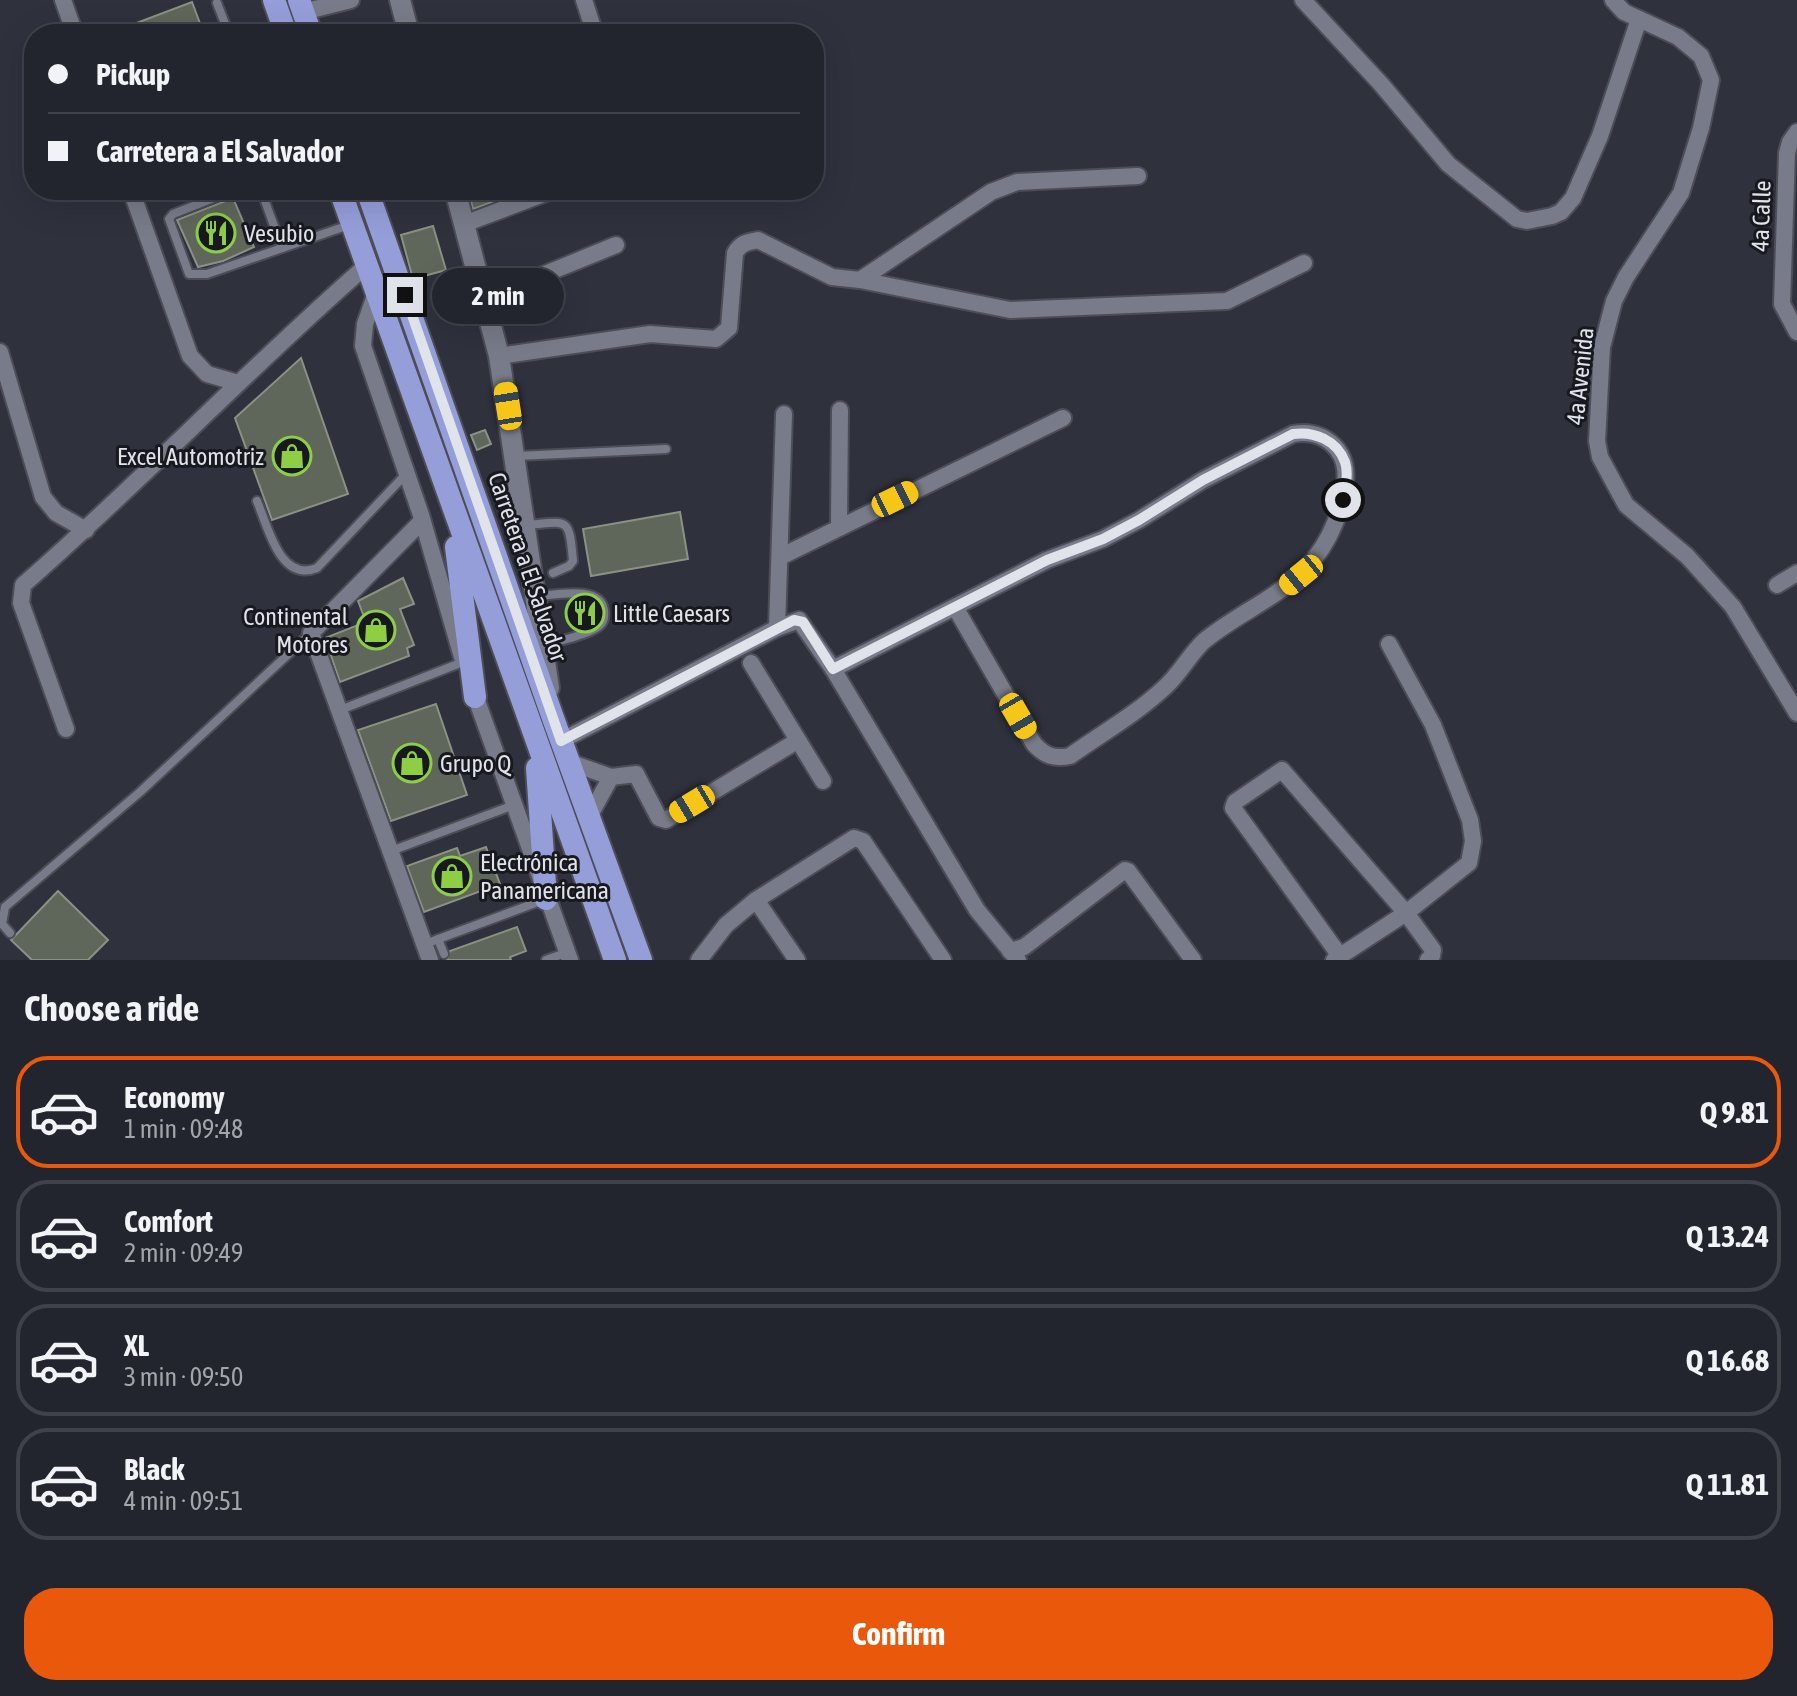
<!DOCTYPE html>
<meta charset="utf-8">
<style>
:root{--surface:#23252e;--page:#2f313a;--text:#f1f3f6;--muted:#a3a5aa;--line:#40424a;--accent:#ea580c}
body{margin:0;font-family:"Asap Condensed",sans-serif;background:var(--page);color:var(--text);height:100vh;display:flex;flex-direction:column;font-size:30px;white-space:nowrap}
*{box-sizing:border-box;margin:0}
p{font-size:26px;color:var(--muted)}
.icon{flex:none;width:44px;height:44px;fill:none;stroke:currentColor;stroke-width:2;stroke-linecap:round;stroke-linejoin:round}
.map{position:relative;height:960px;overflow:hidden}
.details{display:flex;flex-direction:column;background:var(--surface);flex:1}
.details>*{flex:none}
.top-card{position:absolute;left:24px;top:24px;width:800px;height:176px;border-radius:32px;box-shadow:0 8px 32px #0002,0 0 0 2px var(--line);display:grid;align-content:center;height:176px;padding:0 24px;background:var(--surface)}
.end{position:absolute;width:36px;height:36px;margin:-18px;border:10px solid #e1e3eb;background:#111;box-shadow:0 0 0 4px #111}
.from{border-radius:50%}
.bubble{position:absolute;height:56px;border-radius:28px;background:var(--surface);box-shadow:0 8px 32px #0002,0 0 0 2px var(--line);font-size:26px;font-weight:700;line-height:56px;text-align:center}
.car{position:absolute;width:24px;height:48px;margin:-24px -12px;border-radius:10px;box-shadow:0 0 6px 2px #0007;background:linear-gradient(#f5c518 24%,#345 0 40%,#f5c518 0 76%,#345 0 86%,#f5c518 0)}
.top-card b{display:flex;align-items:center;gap:28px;height:76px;font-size:30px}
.top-card b+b{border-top:2px solid var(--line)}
.top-card i{width:20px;height:20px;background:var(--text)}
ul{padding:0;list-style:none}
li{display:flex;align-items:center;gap:24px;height:112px;margin:0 16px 12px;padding:0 8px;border:4px solid var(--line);border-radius:32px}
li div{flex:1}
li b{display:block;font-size:30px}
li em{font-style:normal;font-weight:700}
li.on{border-color:var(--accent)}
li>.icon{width:72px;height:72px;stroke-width:1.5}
h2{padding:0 24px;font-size:36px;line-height:96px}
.cta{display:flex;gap:16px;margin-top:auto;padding:16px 24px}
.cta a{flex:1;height:92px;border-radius:32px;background:var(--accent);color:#fff;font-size:32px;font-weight:700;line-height:92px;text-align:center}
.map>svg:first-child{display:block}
</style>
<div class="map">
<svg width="1797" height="960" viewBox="0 0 1797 960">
<rect width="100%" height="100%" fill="#2f313d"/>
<g fill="#5f665a" stroke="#8a9284" stroke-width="2">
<polygon points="192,2 204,34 110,34 110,33"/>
<polygon points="468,190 495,190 498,200 473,209"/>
<polygon points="233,198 254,247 223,261 198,267 177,220"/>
<polygon points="433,226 446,270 413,279 401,235"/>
<polygon points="301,358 348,494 272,520 235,418"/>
<polygon points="485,430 491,444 477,450 471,435"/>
<polygon points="680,512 688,559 591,576 583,529"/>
<polygon points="403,578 414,604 400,609 414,645 407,648 409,656 340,682 325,638 366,622 358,601"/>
<polygon points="436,704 467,795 391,821 358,730"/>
<polygon points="486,847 500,884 424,912 407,866 457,848 460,856"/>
<polygon points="58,891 108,940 88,960 32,960 11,940"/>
<polygon points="517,927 526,951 510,957 511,960 447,960 450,951"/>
</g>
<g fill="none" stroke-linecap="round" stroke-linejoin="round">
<g stroke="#4c4d57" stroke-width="12">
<g id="service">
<polyline points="217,3 229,34"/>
<polyline points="234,190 173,214 169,219 189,274 207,274 352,224"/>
<polyline points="261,190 282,248"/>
<polyline points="517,456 666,449"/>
<path d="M257,501c11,26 23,82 60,67l89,-94"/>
<path d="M526,525c42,-3 43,-10 47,36l-4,5 -16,7"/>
<path d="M537,596c19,-1 63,-11 67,14 1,7 0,13 -6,17 -13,9 -37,13 -53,18"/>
<polyline points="340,710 463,662"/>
<polyline points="391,851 514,805"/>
<polyline points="10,933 2,924 5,907 140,792 310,634"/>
<polyline points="438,939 444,954"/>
<polyline points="425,944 546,899"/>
<polyline points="546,960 568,952"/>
</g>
</g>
<g stroke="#4c4d57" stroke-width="20">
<g id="minor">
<polyline points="63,0 75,34"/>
<polyline points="584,0 595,34"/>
<polyline points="1303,0 1381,84 1448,164 1517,219 1527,221 1552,216 1561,212 1573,198 1600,136 1639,19"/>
<polyline points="1613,0 1624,12 1678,37 1701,56 1711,80 1701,128 1681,193 1626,277 1614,301 1602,347 1597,441 1600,457 1626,505 1687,556 1733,607 1797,713"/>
<polyline points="303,12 351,0"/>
<polyline points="1797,132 1790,142 1787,153 1782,304 1797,332"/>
<polyline points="131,190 190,356 207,374 238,383"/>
<polyline points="464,224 554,190"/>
<polyline points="860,280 991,192 1017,182 1138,176"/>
<polyline points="376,293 365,324 363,346 421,515 462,657"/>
<polyline points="484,299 616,245"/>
<polyline points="0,352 43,497 56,513 86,530"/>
<path d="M499,356l151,-22 66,5 13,-11 6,-75c6,-10 12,-11 23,-13l74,37 28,3 150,30 217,-9 77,-38"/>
<polyline points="422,521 311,633 430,960"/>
<polyline points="839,526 840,410"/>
<polyline points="780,557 1063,418"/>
<polyline points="1777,585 1797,573"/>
<polyline points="777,628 784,414"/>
<polyline points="751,663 823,781"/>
<path d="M833,669l214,-109 56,-21 36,-19 64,-40 90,-46c17,-3 32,1 44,15 11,14 9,29 7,47 -2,13 -9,27 -15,40 -29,56 -80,68 -125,105 -15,14 -24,33 -40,47 -28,26 -63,46 -94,68 -16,3 -25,0 -36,-12l-79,-137"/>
<polyline points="472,687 570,960"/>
<path d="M66,729l-45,-126 2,-18c118,-103 226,-217 344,-320"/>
<polyline points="561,741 777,628 799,620 833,669 977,910 1018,960"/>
<polyline points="569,762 611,777 636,774 659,818 666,820 797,741"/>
<polyline points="589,817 611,777"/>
<polyline points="756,900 797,960"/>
<polyline points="1010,951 1024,947 1125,870 1128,871 1193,960"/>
<polyline points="1340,956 1233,808 1235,802 1282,770 1406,913 1433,950 1432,956 1428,960"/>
<polyline points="699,960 726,925 756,900 854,838 863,841 943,960"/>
<polyline points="1334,960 1406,913 1469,863 1473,841 1470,820 1433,725 1389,644"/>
</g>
</g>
<g stroke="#4c4d57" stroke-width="24">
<g id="tertiary">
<polyline points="400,0 409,34"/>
<polyline points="455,190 499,356 549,688"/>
</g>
</g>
<g stroke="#4c4d57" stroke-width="26">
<g id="trunk">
<polyline points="274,0 286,34"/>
<polyline points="299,0 311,34"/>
<polyline points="340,190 615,960"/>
<polyline points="367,190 553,718 641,960"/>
<polyline points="456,547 475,697"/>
<polyline points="537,768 546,899"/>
</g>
</g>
<use href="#service" stroke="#787b89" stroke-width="8"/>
<use href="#minor" stroke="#787b89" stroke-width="16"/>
<use href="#tertiary" stroke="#787b89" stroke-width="20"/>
<use href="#trunk" stroke="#969eda" stroke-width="22"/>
</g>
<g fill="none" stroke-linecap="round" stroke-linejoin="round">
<path stroke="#e1e3eb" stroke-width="10" d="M405,295l156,446 233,-121 9,2 30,47 214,-109 56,-21 36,-19 64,-40 90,-46c21,-3 44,6 52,28 4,12 0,26 -2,38"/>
</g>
<defs>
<g id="restaurant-ring" transform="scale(2)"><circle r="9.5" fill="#18191e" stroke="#8dce44" stroke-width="1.5"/><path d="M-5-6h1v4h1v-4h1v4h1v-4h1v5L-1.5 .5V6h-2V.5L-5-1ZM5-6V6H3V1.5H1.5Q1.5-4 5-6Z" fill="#8dce44"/></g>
<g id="shop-ring" transform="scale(2)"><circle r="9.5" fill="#18191e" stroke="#8dce44" stroke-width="1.5"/><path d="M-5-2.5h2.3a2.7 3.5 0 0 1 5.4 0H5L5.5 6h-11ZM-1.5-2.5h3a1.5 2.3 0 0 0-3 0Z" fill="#8dce44"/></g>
</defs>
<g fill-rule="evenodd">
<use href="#restaurant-ring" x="216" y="233"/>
<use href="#shop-ring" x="292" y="456"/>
<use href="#restaurant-ring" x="585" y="613"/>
<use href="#shop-ring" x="376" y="630"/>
<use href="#shop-ring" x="412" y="763"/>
<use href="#shop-ring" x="452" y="876"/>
</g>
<g text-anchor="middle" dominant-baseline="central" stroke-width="6" stroke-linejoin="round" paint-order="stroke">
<g font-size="24" fill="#e1e3eb" stroke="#18191e">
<text transform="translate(1761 216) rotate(-88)">4a Calle</text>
<text transform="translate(1580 376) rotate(-84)">4a Avenida</text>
<text transform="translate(528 567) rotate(71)">Carretera a El Salvador</text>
</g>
<g font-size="24" fill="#e1e3eb" stroke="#18191e" text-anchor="start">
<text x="244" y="233">Vesubio</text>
<text x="264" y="456" text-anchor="end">Excel Automotriz</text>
<text x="613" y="613">Little Caesars</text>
<text x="348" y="616" text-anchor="end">Continental<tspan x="348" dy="28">Motores</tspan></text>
<text x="440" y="763">Grupo Q</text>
<text x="480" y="862">Electrónica<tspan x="480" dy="28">Panamericana</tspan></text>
</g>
</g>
</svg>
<i class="end from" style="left:1343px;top:500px"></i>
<i class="end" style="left:405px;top:295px"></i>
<div class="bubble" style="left:432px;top:268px;width:132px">2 min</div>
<i class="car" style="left:508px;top:406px;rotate:351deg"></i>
<i class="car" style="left:895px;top:499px;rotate:64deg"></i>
<i class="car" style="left:1301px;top:575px;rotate:231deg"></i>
<i class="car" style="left:1018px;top:716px;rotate:150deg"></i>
<i class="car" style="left:692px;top:804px;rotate:239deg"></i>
<div class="top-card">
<b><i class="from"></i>Pickup</b>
<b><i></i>Carretera a El Salvador</b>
</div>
</div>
<section class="details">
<h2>Choose a ride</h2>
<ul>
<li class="on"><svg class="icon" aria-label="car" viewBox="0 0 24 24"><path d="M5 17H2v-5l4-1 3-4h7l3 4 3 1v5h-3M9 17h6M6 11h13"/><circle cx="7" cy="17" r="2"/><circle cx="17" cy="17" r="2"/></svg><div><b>Economy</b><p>1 min · 09:48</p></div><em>Q 9.81</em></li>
<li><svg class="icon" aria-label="car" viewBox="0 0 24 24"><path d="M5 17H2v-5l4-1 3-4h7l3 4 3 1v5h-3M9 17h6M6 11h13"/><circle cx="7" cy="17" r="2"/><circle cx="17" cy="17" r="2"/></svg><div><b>Comfort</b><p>2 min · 09:49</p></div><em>Q 13.24</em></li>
<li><svg class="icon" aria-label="car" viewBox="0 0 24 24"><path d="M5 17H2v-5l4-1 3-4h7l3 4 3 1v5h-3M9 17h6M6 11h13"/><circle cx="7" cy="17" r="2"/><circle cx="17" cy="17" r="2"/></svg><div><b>XL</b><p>3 min · 09:50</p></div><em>Q 16.68</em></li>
<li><svg class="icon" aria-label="car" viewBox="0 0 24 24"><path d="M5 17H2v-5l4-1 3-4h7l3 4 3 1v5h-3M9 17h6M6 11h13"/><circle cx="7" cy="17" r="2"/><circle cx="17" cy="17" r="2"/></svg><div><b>Black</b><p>4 min · 09:51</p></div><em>Q 11.81</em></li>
</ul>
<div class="cta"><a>Confirm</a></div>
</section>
